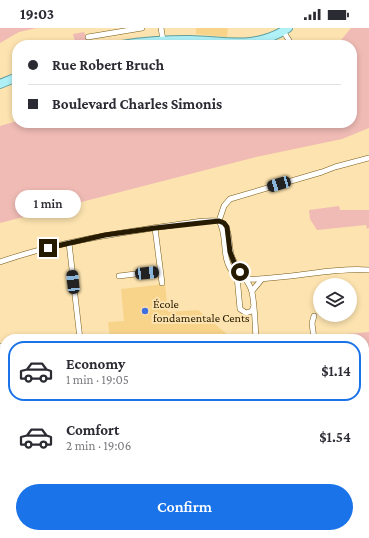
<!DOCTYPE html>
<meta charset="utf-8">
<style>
:root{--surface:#fff;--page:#f7f7f7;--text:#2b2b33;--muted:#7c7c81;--line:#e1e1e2;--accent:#1a73e8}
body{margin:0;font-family:"Crimson Pro",serif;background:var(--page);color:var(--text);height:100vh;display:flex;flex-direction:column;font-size:15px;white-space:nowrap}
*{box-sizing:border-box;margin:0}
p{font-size:13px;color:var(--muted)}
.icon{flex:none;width:22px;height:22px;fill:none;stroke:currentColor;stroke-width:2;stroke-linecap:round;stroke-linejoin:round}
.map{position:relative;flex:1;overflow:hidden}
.panel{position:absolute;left:0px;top:306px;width:369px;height:204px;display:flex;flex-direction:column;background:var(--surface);border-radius:16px 16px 0 0;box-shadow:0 2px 6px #0003}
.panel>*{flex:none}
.guide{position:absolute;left:12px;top:12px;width:345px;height:88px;border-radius:16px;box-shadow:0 2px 6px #0003;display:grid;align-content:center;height:88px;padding:0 16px;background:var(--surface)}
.controls{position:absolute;left:313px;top:250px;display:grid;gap:8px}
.controls a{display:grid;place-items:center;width:44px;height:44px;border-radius:50%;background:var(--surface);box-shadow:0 2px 6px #0003;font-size:20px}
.end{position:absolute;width:18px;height:18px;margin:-9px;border:5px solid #261a01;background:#fff;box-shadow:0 0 0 2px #fff}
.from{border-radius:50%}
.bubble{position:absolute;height:28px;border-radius:14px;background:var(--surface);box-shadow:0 2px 6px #0003;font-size:13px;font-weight:600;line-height:28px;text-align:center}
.car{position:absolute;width:12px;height:24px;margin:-12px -6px;border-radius:5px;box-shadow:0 0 3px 1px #0007;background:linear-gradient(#222 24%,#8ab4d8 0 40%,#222 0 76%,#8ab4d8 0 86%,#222 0)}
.guide b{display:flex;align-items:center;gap:14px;height:38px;font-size:15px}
.guide b+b{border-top:1px solid var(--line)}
.guide i{width:10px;height:10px;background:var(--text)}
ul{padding:7px 0 0;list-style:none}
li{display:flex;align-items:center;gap:12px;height:60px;margin:0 8px 6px;padding:0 8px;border:2px solid transparent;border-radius:16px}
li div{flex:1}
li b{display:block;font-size:15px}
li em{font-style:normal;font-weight:600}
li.selected{border-color:var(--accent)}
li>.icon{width:36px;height:36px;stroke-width:1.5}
.primary-button{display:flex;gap:8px;margin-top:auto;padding:8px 16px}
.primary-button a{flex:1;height:46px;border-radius:24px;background:var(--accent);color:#fff;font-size:16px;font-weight:600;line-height:46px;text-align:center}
.status{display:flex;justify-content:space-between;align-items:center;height:28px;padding:0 20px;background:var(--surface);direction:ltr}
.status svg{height:11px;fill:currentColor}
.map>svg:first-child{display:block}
</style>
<div class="status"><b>19:03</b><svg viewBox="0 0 49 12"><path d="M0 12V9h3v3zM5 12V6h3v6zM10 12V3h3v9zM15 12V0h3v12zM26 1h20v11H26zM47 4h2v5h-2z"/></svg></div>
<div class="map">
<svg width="369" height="510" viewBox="0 0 369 510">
<rect width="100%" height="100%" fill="#fce3af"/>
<g fill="#f8d48b">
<polygon points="196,0 228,0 227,9 196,6"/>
<polygon points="165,256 168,284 198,282 228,307 229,311 110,311 108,294 124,293 121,261"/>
</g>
<g fill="#f0bbb5">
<polygon points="0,0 37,0 19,4 0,15"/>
<polygon points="351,0 369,0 369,100 342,111 256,129 0,195 0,98 17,93 17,95 352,95 352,17 337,17"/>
<polygon points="84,4 89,17 76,17 73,6"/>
<polygon points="339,178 340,182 369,182 369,200 367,201 366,197 317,202 310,191 309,182"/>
<polygon points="369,304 369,320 364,320 364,311 320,311 323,308"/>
</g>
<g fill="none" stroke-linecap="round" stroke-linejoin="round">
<g stroke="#775b16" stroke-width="6">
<g id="minor">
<polyline points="161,0 163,12"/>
<polyline points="283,3 292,17"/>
<polyline points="88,9 142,0"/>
<path d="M219,193c9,14 2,36 13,50 3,4 10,8 15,8 11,1 23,-1 34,-2 29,-3 59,-9 88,-7"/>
<polyline points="219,193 224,178 230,171 322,144 335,139 369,130"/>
<polyline points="155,200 162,255"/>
<polyline points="69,215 80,311"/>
<path d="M0,234c54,-19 111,-28 167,-36 16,-2 37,-7 52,-5 12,5 9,22 12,33 4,15 18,25 21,38 3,15 3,32 4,47"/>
<polyline points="119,248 160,243"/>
<polyline points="237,248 240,281 246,285 252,283 253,280"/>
<polyline points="252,263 262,251"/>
<polyline points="314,288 312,295 314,311"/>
<polyline points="66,311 80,309"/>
<polyline points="0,318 5,318"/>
<polyline points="364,348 369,348"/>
<polyline points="0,380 5,379"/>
<polyline points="364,497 369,497"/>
<polyline points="203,510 208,507 222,507"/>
<polyline points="221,510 274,505"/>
</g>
</g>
<g stroke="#775b16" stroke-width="8">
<polyline id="secondary" points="221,510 222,505"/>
</g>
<g stroke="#5ea09f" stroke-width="10">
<g id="primary">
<path d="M122,17c23,-4 45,-5 68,-5 36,1 66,10 98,-12"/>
<polyline points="0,56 17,49"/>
<polyline points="364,426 369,426"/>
<polyline points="0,462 5,461"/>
</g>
</g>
<use href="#minor" stroke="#fff" stroke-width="5"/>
<use href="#secondary" stroke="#fff" stroke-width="7"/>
<use href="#primary" stroke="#b0f1f8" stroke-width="8"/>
</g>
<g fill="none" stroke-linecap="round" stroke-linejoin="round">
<polyline stroke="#261a01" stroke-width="5" points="48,220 105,207 155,200 219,193 224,195 227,199 230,224 234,234 240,244"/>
</g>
<circle fill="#426fe0" stroke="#fce3af" stroke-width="1.5" cx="145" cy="283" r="4"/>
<g text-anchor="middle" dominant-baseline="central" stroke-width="4" stroke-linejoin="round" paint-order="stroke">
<g font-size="12" fill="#261a01" stroke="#fce3af" text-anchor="start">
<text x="153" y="276">École<tspan x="153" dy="14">fondamentale Cents</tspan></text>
</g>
</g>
</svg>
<div class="controls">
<a><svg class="icon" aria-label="layers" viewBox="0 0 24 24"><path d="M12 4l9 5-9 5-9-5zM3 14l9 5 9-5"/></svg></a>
</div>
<i class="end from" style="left:240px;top:244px"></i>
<i class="end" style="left:48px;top:220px"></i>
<div class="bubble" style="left:15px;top:162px;width:66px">1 min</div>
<i class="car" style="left:279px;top:156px;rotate:254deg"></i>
<i class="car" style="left:147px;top:245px;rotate:84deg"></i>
<i class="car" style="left:73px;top:254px;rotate:354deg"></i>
<div class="guide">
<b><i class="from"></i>Rue Robert Bruch</b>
<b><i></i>Boulevard Charles Simonis</b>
</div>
<section class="panel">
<ul>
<li class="selected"><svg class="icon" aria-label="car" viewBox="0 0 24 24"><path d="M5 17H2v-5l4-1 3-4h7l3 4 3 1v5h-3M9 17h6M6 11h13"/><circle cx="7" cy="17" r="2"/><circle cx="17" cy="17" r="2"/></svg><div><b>Economy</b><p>1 min · 19:05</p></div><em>$1.14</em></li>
<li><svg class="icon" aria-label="car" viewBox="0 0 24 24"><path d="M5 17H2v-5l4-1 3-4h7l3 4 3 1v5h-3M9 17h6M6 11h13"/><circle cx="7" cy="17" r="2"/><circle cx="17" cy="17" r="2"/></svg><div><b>Comfort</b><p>2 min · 19:06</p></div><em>$1.54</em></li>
</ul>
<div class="primary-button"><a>Confirm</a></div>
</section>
</div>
